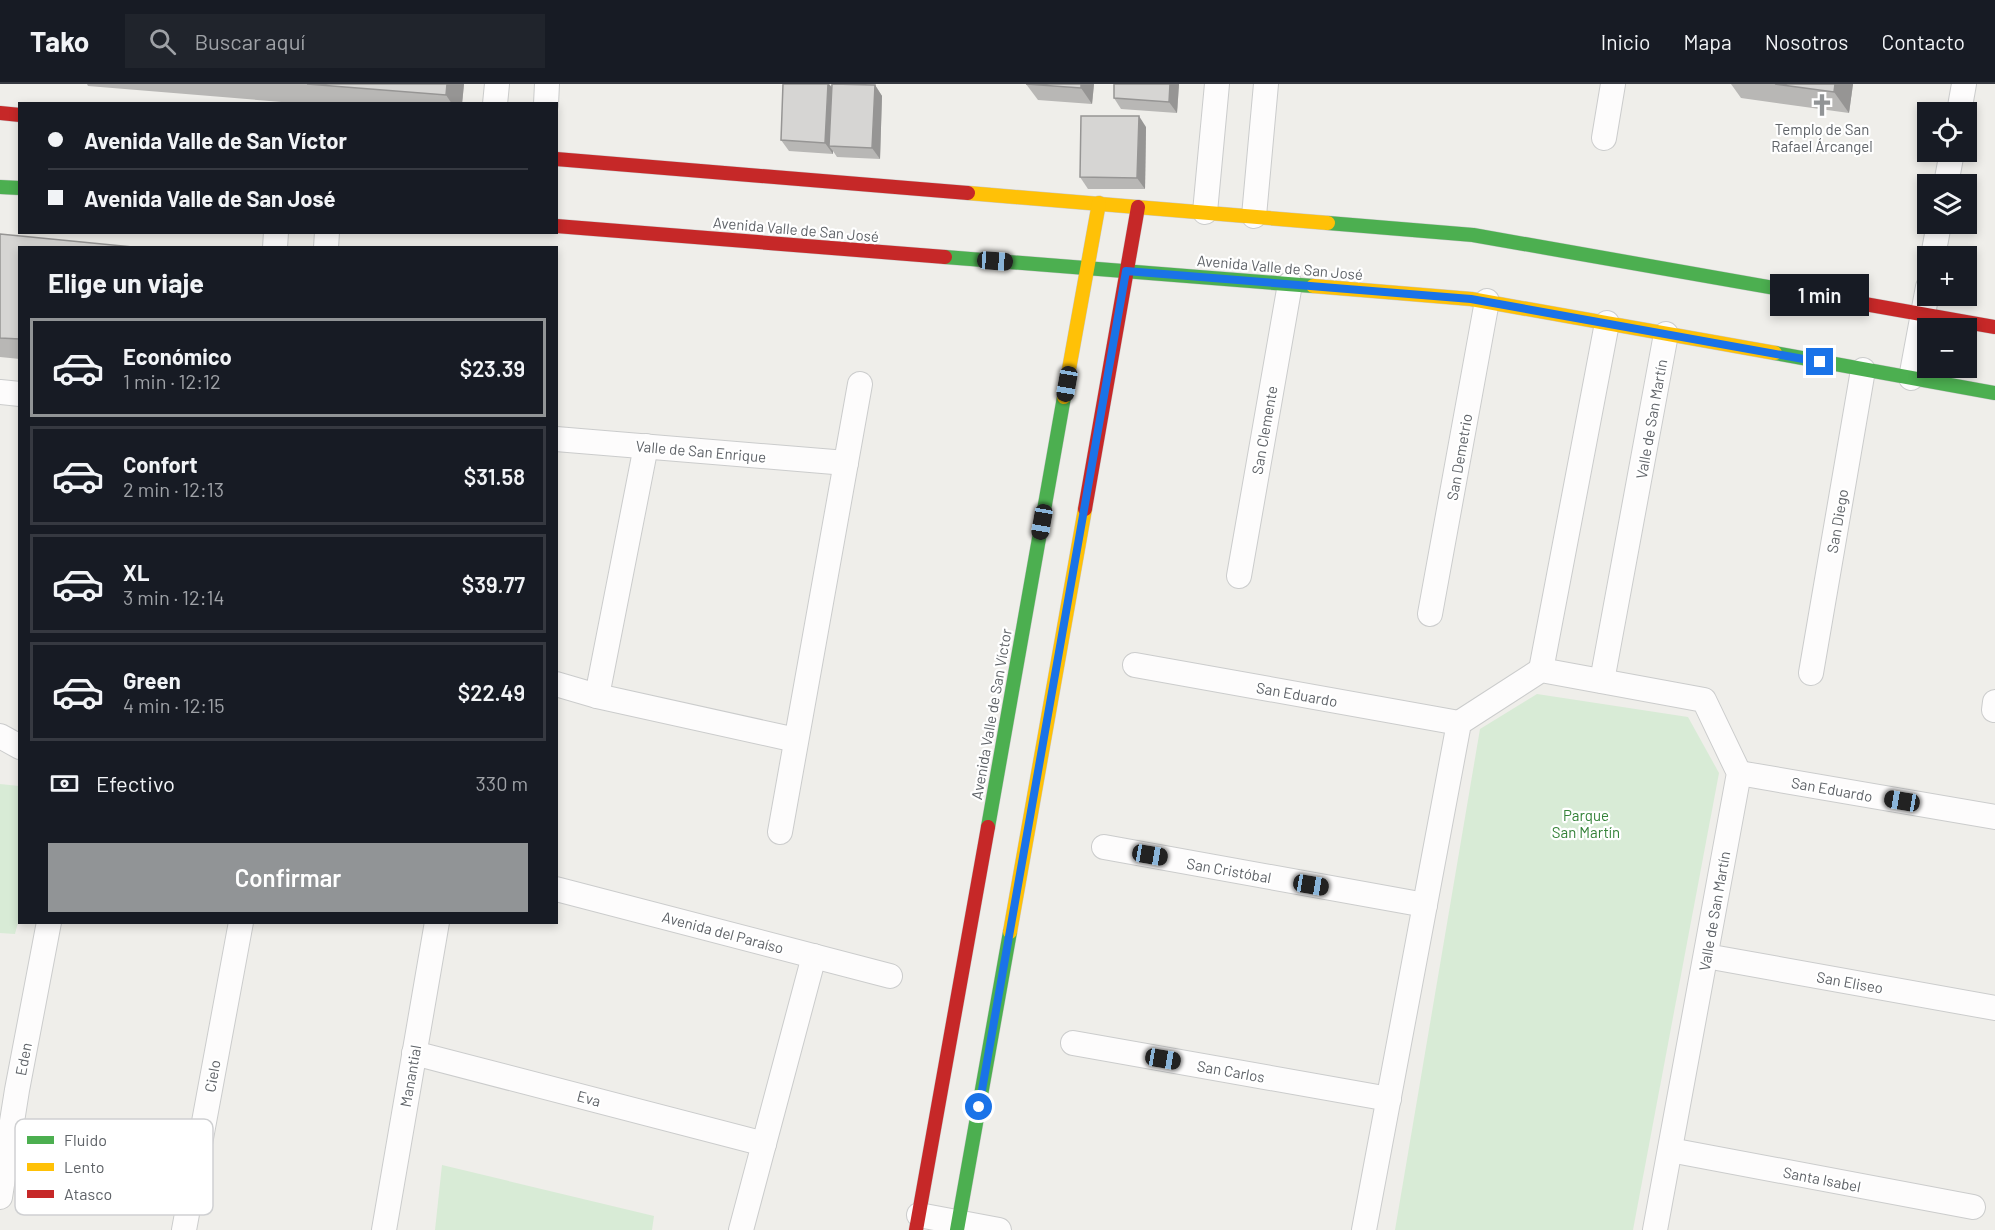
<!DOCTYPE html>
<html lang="es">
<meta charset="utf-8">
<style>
:root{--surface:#171b24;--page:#20242c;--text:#f1f3f6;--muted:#9ea1a6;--line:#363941;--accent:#919496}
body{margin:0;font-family:Barlow,sans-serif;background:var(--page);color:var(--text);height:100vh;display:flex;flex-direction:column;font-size:22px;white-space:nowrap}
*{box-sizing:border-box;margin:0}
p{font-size:20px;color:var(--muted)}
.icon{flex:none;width:33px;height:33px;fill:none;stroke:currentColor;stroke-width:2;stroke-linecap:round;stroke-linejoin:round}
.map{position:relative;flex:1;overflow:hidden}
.details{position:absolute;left:18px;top:162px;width:540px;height:678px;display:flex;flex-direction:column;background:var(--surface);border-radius:0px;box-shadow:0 3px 9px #0003}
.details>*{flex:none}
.top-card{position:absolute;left:18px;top:18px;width:540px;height:132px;border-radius:0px;box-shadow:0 3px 9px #0003;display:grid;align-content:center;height:132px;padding:0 30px;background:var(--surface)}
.fabs{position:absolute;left:1917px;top:18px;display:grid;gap:12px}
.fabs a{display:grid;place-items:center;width:60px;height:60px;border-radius:0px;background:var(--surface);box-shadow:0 3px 9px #0003;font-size:30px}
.end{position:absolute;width:27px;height:27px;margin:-14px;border:8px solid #1a73e8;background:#fff;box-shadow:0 0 0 3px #fff}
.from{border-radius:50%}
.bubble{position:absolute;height:42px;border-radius:0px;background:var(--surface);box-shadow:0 3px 9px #0003;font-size:20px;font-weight:600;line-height:42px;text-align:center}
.car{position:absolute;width:18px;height:36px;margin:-18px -9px;border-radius:8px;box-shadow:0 0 4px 2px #0007;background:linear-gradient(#222 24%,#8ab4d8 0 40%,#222 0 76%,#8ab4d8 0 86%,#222 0)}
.top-card b{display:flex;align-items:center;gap:21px;height:57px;font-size:22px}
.top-card b+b{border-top:2px solid var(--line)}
.top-card i{width:15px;height:15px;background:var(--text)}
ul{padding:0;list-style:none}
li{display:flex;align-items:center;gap:18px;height:99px;margin:0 12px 9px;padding:0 18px;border:3px solid var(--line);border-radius:0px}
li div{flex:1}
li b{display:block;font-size:22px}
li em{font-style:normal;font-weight:600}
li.active{border-color:var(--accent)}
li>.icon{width:54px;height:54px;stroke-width:1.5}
h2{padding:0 30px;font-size:27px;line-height:72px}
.pay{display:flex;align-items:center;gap:15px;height:66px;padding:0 30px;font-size:22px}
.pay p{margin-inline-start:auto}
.cta{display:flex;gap:12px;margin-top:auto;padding:12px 30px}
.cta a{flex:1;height:69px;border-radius:0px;background:var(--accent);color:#fff;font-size:24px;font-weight:600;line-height:69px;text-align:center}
header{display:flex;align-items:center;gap:36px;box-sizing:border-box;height:84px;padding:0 30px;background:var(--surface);border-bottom:2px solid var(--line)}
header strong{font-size:28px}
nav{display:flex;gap:33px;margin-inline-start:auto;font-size:21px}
.search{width:420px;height:54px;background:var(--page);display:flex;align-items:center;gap:15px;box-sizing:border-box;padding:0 21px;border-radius:0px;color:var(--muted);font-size:22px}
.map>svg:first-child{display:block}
</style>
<header>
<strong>Tako</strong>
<div class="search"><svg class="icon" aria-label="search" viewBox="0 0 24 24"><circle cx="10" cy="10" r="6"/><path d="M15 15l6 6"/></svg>Buscar aquí</div>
<nav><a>Inicio</a><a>Mapa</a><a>Nosotros</a><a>Contacto</a></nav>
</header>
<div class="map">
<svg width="1995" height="1146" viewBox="0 0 1995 1146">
<rect width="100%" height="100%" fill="#efeeea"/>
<g fill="#d8ebd6">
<polygon points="1537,610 1688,633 1719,689 1633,1146 1395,1146 1480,645"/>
<polygon points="0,700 19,702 20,830 15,850 0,849"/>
<polygon points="442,1081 654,1132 652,1146 435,1146"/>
</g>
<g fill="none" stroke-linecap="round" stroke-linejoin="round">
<g stroke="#cbcccc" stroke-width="26">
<g id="street">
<polyline points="495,20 497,0"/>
<polyline points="546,20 547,0"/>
<polyline points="1959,28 1964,0"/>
<polyline points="1604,54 1613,0"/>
<polyline points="1946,100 1952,68"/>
<polyline points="1205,128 1217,0"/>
<polyline points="1254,132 1266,0"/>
<polyline points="275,164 276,148"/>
<polyline points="326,164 327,148"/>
<polyline points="1933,172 1939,140"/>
<polyline points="1911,294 1928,203"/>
<polyline points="0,308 20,310"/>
<polyline points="556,355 846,379"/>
<polyline points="1239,492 1290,200"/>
<polyline points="1430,530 1487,217"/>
<polyline points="1135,581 1459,639"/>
<polyline points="1541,586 1607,239"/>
<polyline points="1811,589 1863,286"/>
<polyline points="1602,597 1666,250"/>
<polyline points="556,600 597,612 796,656"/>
<polyline points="597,612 646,362"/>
<polyline points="1994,626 1995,618"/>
<polyline points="0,652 20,663"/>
<polyline points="1739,689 1995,733"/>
<polyline points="780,748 860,300"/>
<polyline points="1104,763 1425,821"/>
<polyline points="556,805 890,892"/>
<polyline points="1706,872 1995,924"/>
<polyline points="1073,959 1389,1015"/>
<polyline points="414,969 764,1060"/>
<polyline points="1670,1066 1973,1123"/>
<polyline points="0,1113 17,1006 49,838"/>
<polyline points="919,1131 999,1146"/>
<polyline points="184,1146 241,838"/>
<polyline points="384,1146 437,838"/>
<polyline points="741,1146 814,872"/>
<polyline points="1364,1146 1459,639 1541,586 1704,616 1739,689 1655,1146"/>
</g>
</g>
<g stroke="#cacacb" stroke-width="15">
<g id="fast">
<polyline points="0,103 20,104"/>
<polyline points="1328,139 1473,151 1797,208"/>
<polyline points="945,173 1313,202"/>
<polyline points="1775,269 1995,309"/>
<polyline points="988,743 1064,313"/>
<polyline points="957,1146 1010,848"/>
</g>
</g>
<g stroke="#cacacb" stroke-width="15">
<g id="slow">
<polyline points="968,109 1328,139"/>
<polyline points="1313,202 1471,215 1775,269"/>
<polyline points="1064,313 1099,119"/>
<polyline points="1010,848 1085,425"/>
</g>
</g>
<g stroke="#cacacb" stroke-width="15">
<g id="jam">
<polyline points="0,29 20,31"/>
<polyline points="556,75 968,109"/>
<polyline points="556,142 945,173"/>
<polyline points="1797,208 1995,243"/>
<polyline points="1085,425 1138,123"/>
<polyline points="916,1146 988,743"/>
</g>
</g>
<use href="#street" stroke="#fdfcfc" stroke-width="24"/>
<use href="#fast" stroke="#4caf50" stroke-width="14"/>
<use href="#slow" stroke="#ffc107" stroke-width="14"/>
<use href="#jam" stroke="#c62828" stroke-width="14"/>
</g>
<g fill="#b8b7b5">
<polygon points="87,0 464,0 462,20 306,20 88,2"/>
<polygon points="829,0 832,4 875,1 882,12 880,75 837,73 833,67 833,70 789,67 781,56"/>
<polygon points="1026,0 1094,0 1092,20 1038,16"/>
<polygon points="1114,0 1179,0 1177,29 1121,25 1114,14"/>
<polygon points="1731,0 1853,0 1849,29 1741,14"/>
<polygon points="1146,43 1145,105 1088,105 1080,93"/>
<polygon points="0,150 20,164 20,275 0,273"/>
</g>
<g fill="#969594">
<polygon points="447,0 464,0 462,20 452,20 446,11"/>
<polygon points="828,0 829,0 836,9 829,62 833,67 833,70 825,59"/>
<polygon points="1081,0 1094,0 1092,20 1081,4"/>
<polygon points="1170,0 1179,0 1177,29 1169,18"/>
<polygon points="1835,0 1853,0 1849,29 1834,8"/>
<polygon points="875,1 882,12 880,75 872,64"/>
<polygon points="1139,32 1146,43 1145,105 1137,94"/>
</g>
<g fill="#d6d5d3" stroke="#969594" stroke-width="1.5">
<polygon points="307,0 447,0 446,11"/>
<polygon points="783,0 828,0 825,59 781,56"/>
<polygon points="832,0 875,1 872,64 829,62"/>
<polygon points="1026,0 1081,0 1081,4"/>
<polygon points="1114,0 1170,0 1169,18 1114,14"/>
<polygon points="1775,0 1835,0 1834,8"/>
<polygon points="1081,32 1139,32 1137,94 1080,93"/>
<polygon points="0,150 143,164 20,164 20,255 0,254"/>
</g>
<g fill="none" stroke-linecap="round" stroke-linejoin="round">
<polyline stroke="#1a73e8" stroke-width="8" points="979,1023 1126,187 1471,215 1820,278"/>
</g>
<defs>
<g id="church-bare" transform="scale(1.8)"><path d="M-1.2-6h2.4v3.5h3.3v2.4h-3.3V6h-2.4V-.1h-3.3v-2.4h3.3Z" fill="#919496" stroke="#fff" stroke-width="2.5" paint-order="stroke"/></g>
</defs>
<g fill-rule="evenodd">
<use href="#church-bare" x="1822" y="21"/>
</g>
<g text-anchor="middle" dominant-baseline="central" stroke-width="4.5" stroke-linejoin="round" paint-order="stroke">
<g font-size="15" fill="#5f6368" stroke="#fff">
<text x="1822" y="45">Templo de San<tspan x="1822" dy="17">Rafael Árcangel</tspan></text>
</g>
<g font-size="15" fill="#5f6368" stroke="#fff">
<text transform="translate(796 145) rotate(5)">Avenida Valle de San José</text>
<text transform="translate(1280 183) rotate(5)">Avenida Valle de San José</text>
<text transform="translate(1651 335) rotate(-80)">Valle de San Martín</text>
<text transform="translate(1264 346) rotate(-80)">San Clemente</text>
<text transform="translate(701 367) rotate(5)">Valle de San Enrique</text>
<text transform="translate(1459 373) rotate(-80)">San Demetrio</text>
<text transform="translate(1837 437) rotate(-80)">San Diego</text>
<text transform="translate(1297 610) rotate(10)">San Eduardo</text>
<text transform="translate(991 630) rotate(-80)">Avenida Valle de San Víctor</text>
<text transform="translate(1832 705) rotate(10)">San Eduardo</text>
<text transform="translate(1229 786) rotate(10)">San Cristóbal</text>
<text transform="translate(1714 827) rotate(-80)">Valle de San Martín</text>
<text transform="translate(723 848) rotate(15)">Avenida del Paraíso</text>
<text transform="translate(1850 898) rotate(10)">San Eliseo</text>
<text transform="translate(23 975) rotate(-79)">Eden</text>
<text transform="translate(1231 987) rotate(10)">San Carlos</text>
<text transform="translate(212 992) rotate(-80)">Cielo</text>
<text transform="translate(410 992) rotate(-80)">Manantial</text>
<text transform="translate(589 1014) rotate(15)">Eva</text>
<text transform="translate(1822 1095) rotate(11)">Santa Isabel</text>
</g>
<g font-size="15" fill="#348238" stroke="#fff">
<text x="1586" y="731">Parque<tspan x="1586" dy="17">San Martín</tspan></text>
</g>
</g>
<rect x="15" y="1035" width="198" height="96" rx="9" fill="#fff" stroke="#cfd0d2" stroke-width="1.5"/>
<rect x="27" y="1052" width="27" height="8" fill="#4caf50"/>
<rect x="27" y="1079" width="27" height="8" fill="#ffc107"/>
<rect x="27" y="1106" width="27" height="8" fill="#c62828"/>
<g font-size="16" fill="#5f6368">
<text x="64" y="1062">Fluido</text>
<text x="64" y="1089">Lento</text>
<text x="64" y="1116">Atasco</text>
</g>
</svg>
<div class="fabs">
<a><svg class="icon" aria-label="locate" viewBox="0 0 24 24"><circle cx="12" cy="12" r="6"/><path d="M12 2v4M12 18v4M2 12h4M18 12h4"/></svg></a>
<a><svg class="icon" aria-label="layers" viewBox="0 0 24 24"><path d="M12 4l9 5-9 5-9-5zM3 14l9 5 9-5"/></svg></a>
<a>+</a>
<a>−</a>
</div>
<i class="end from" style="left:979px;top:1023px"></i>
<i class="end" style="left:1820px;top:278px"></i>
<div class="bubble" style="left:1770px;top:190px;width:99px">1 min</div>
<i class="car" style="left:995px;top:177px;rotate:94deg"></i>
<i class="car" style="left:1067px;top:300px;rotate:190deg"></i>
<i class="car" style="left:1042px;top:438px;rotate:190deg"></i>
<i class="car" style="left:1902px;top:717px;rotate:280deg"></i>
<i class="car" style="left:1150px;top:771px;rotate:100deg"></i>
<i class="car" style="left:1311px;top:801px;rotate:100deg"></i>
<i class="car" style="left:1163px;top:975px;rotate:100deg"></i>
<div class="top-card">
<b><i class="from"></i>Avenida Valle de San Víctor</b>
<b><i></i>Avenida Valle de San José</b>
</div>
<section class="details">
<h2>Elige un viaje</h2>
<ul>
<li class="active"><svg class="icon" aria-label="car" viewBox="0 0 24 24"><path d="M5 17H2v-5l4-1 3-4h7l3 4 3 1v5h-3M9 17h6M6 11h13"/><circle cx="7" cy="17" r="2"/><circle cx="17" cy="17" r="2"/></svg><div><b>Económico</b><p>1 min · 12:12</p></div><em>$23.39</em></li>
<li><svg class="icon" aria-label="car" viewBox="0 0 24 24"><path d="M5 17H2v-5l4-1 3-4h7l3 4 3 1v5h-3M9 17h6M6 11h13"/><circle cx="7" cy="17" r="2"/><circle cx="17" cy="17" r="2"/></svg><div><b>Confort</b><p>2 min · 12:13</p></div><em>$31.58</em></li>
<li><svg class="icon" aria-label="car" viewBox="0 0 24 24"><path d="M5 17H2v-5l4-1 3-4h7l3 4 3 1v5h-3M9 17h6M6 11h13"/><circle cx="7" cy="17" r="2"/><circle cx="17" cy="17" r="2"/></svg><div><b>XL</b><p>3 min · 12:14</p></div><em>$39.77</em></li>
<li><svg class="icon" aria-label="car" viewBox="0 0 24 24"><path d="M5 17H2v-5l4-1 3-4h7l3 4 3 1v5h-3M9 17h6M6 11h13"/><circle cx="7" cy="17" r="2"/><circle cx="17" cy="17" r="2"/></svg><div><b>Green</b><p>4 min · 12:15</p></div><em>$22.49</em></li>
</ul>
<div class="pay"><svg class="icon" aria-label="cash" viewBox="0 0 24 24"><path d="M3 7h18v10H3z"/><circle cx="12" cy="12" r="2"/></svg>Efectivo<p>330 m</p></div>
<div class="cta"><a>Confirmar</a></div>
</section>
</div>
